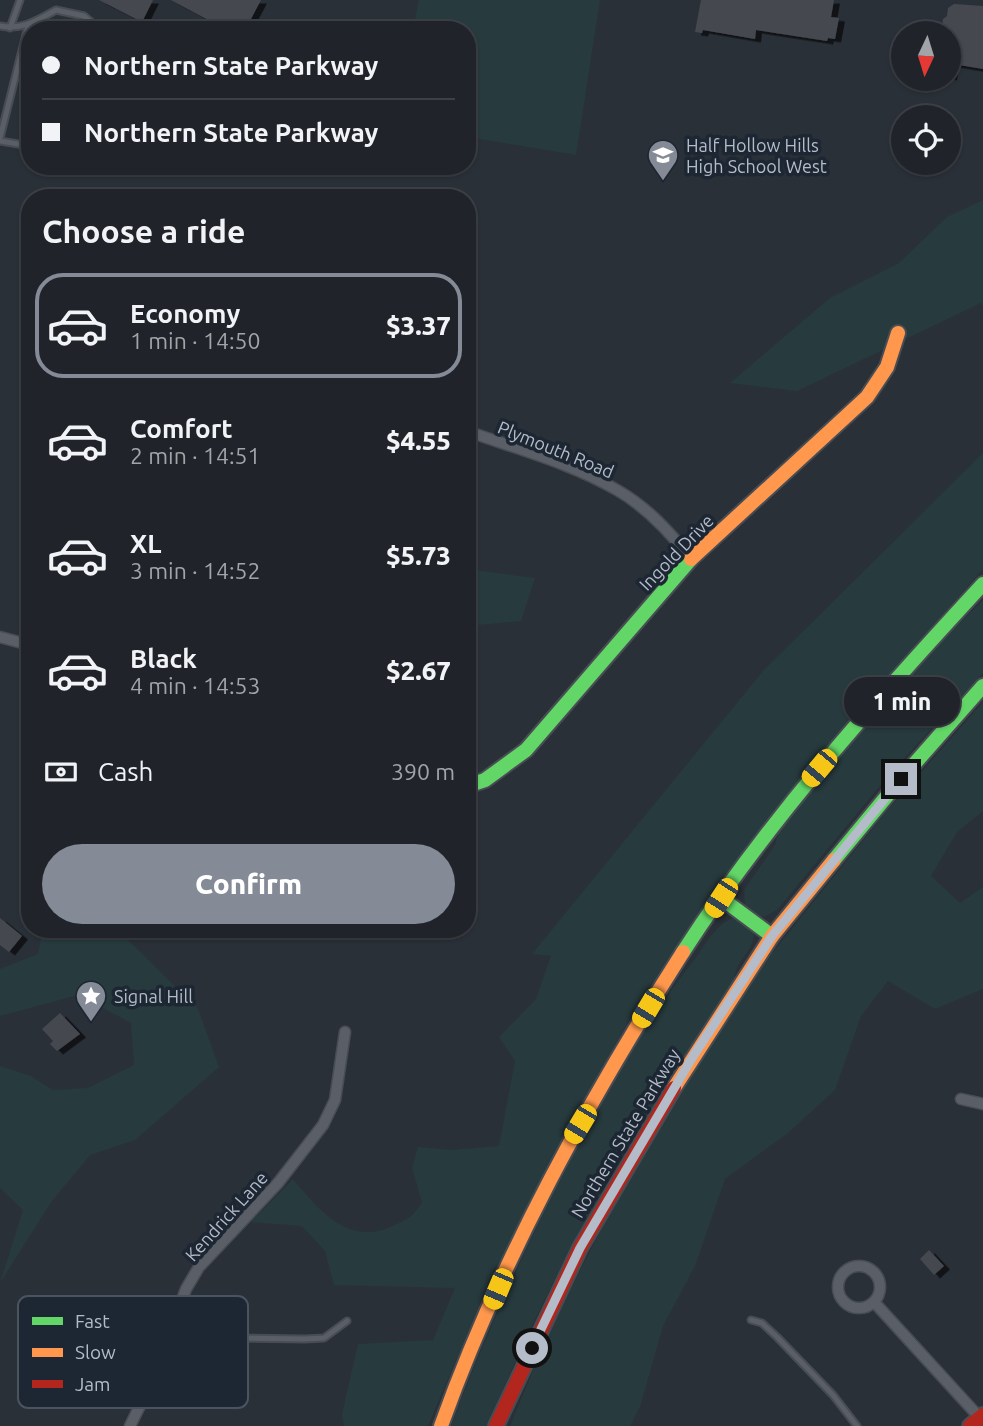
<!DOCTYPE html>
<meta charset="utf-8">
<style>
:root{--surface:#20242a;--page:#282c32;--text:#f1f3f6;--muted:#a2a4a8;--line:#3d4147;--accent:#848b96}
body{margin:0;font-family:Ubuntu,sans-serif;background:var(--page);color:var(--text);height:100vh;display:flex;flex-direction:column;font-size:26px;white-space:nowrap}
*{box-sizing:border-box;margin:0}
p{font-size:23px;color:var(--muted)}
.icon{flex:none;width:38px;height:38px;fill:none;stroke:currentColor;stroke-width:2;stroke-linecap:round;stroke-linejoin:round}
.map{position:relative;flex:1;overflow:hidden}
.panel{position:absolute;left:21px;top:189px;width:455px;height:749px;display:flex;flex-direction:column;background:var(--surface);border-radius:28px;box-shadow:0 2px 5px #0004,0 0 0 2px var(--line)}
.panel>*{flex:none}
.hud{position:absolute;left:21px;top:21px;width:455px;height:154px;border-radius:28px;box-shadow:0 2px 5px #0004,0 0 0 2px var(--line);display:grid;align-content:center;height:154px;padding:0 21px;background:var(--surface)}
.needle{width:46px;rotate:184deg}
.controls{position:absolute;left:891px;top:21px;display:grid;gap:14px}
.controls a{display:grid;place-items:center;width:70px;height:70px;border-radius:50%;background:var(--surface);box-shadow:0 2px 5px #0004,0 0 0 2px var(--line);font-size:35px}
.end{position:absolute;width:32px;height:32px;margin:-16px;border:9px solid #b4bcc9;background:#111;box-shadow:0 0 0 4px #111}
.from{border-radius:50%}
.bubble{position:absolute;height:49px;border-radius:24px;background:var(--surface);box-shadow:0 2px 5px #0004,0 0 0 2px var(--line);font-size:23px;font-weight:800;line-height:49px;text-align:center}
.car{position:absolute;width:21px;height:42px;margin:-21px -10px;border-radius:9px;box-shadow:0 0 5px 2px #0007;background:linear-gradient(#f5c518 24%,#345 0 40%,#f5c518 0 76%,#345 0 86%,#f5c518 0)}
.hud b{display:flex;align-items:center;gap:24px;height:66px;font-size:26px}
.hud b+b{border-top:2px solid var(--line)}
.hud i{width:18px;height:18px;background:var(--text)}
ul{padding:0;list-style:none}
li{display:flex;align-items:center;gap:21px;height:105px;margin:0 14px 10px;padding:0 7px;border:4px solid transparent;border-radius:28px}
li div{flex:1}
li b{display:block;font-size:26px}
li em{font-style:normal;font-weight:800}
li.on{border-color:var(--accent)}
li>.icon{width:63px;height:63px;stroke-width:1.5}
h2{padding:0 21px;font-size:32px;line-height:84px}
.pay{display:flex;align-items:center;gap:18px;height:77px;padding:0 21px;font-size:26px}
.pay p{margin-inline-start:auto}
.primary-button{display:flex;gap:14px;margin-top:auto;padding:14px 21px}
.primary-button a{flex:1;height:80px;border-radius:42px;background:var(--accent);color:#fff;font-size:28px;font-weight:800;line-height:80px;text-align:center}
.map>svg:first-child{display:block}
</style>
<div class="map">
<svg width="983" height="1426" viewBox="0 0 983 1426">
<defs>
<filter id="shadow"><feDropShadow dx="6" dy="3.5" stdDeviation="0" flood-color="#0009"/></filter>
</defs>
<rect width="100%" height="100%" fill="#2a3038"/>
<g fill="#273a3e">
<polygon points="419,0 600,0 576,155 467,137 467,30 413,30"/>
<polygon points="983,200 983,305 981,303 797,391 730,383 830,298 899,263 947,217"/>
<path d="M983,453v116l-158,179 -104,132 -88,133 -70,125 -72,140 -63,148h-84l-2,-12 16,-70 75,-4 22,-52 -121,-3 -9,-34 -23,-25 -51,-4 42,-43c26,31 55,68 100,47 16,-8 20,-9 29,-24l-10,-34 6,-21 32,3 49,-4 16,-85 -16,-24 37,-38 15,-43 -19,-2 231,-283z"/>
<polygon points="467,569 535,578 521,621 467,626"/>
<polygon points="983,600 983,673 889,775 777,910 764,917 752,914 745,905 744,890 775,845 780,827 887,695"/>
<polygon points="983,702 983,811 957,832 931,876 960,903 983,887 983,989 935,1009 888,981 861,1016 835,1090 788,1133 725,1179 695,1266 663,1326 640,1407 630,1426 510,1426 553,1322 636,1163 751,979 886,812"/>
<path d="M738,917l16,17c-1,19 -18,25 -20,46 -94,141 -183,288 -246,446h-37c36,-95 78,-187 125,-276 35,-66 72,-131 118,-190 11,-14 24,-41 44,-43z"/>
<polygon points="43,929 126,929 128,940 198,1009 219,1067 135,1140 90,1155 51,1202 0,1283 23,1210 0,1188 0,1066 31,1076 53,1090 88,1088 134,1065 131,1023 78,995 0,1016 0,969 38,954"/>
</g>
<g fill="#444950" filter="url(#shadow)">
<polygon points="99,0 153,0 142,22"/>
<polygon points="171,0 261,0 245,30 227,30"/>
<polygon points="701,0 834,0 831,17 839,18 835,39 828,38 827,41 756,30 755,39 703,30 702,33 695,32"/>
<polygon points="954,4 983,6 983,69 953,64 951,77 948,76 948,33 941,33 943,19 947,16 948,8"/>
<polygon points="0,918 22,936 9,952 0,945"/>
<polygon points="60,1013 80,1034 57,1051 50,1044 53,1041 42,1029"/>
<polygon points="929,1250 944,1266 934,1275 920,1259"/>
</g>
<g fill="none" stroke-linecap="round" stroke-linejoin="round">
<g stroke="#484c53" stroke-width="9">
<g id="lane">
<path d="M0,26c23,4 36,-5 56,-16l28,6 16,14"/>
<polyline points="10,28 20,0"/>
<polyline points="0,138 28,26"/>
<polyline points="0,141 30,146"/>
<polyline points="751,1320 762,1323 777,1337 833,1395 857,1426"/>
<polyline points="172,1327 238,1338 305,1339 324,1338 347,1321"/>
</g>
</g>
<g stroke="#484c53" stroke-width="13">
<g id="street">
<path d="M467,431c50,18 104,32 150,59 30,17 53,42 74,69"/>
<polyline points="0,637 30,645"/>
<polyline points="961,1099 983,1104"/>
<circle cx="859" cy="1287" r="21"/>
<polyline points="874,1302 980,1418"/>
<polyline points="130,1426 152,1381 186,1289 199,1267 278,1183 323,1125 335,1100 345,1032"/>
</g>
</g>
<g stroke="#484c53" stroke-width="18">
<g id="fast">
<polyline points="467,786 485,780 526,750 691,559"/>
<polyline points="834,860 901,779 983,686"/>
<polyline points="721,898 772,936"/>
<path d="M683,952c86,-133 193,-252 300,-368"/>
</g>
</g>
<g stroke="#484c53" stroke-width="18">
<g id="slow">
<polyline points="691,559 867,397 887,367 898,333"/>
<polyline points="674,1088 772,936 834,860"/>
<path d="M441,1426c60,-167 147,-325 242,-474"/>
</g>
</g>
<g stroke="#484c53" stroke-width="18">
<g id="jam">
<polyline points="496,1426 580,1248 674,1088"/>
<polyline points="970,1426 983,1415"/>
</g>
</g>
<use href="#lane" stroke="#5a5e66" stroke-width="5"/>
<use href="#street" stroke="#5a5e66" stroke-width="10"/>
<use href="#fast" stroke="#63d668" stroke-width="14"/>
<use href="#slow" stroke="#ff974d" stroke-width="14"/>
<use href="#jam" stroke="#b3261e" stroke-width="14"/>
</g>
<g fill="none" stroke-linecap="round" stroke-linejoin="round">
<polyline stroke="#b4bcc9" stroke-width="9" points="532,1348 580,1248 692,1058 772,936 901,779"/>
</g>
<defs>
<g id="school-pin" transform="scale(1.575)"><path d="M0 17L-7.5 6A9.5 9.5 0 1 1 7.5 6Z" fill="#848b96" stroke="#1d2633"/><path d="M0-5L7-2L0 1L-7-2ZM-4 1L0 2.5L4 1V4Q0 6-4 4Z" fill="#fff"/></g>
<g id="sight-pin" transform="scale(1.575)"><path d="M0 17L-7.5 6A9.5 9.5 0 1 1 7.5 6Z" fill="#848b96" stroke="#1d2633"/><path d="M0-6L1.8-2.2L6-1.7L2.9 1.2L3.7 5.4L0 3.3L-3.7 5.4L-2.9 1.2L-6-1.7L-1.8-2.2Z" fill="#fff"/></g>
</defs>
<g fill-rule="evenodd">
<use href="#school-pin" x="663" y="155"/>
<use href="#sight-pin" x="91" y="996"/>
</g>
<g text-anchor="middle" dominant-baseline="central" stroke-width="7" stroke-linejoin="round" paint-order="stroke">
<g font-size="18" fill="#b4bcc9" stroke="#1d2633" text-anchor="start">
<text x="686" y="145">Half Hollow Hills<tspan x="686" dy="21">High School West</tspan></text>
<text x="114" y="996">Signal Hill</text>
</g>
<g font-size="18" fill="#b4bcc9" stroke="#1d2633">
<text transform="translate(556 449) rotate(22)">Plymouth Road</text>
<text transform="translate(676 552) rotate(-46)">Ingold Drive</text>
<text transform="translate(625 1133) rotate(-59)">Northern State Parkway</text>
<text transform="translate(226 1216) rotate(-48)">Kendrick Lane</text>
</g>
</g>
<rect x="18" y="1296" width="230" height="112" rx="10" fill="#1d2633" stroke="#4a5360" stroke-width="2"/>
<rect x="32" y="1317" width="31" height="8" fill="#63d668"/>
<rect x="32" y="1348" width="31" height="9" fill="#ff974d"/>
<rect x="32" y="1380" width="31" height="8" fill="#b3261e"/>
<g font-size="19" fill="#b4bcc9">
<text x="75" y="1328">Fast</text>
<text x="75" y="1359">Slow</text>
<text x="75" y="1391">Jam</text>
</g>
</svg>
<div class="controls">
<a><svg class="needle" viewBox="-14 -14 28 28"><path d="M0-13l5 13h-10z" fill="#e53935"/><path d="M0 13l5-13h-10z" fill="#a2a4a8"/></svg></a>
<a><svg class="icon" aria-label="locate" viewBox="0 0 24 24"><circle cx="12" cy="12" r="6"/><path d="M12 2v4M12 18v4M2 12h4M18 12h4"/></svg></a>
</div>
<i class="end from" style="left:532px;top:1348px"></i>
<i class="end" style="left:901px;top:779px"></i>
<div class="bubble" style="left:844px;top:677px;width:116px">1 min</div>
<i class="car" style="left:819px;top:768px;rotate:220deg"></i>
<i class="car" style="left:721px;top:898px;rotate:213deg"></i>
<i class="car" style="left:648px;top:1008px;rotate:211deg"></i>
<i class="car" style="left:580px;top:1124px;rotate:211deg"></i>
<i class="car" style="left:498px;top:1289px;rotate:203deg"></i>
<div class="hud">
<b><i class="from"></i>Northern State Parkway</b>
<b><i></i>Northern State Parkway</b>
</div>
<section class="panel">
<h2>Choose a ride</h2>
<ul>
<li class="on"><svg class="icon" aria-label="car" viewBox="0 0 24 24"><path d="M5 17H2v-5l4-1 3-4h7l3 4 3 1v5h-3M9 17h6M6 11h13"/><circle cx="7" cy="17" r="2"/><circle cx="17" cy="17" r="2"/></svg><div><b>Economy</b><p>1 min · 14:50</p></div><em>$3.37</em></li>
<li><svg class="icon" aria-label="car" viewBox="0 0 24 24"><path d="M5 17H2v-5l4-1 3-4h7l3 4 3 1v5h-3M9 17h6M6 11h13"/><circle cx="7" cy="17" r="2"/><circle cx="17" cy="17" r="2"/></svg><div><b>Comfort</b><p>2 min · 14:51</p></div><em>$4.55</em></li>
<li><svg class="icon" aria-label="car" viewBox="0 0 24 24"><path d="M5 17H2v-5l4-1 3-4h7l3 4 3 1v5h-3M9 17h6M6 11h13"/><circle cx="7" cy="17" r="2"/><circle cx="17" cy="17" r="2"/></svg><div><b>XL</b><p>3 min · 14:52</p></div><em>$5.73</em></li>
<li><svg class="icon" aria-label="car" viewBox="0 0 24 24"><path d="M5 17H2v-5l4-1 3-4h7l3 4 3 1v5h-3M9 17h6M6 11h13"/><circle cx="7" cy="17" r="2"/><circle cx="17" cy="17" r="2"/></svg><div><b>Black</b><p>4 min · 14:53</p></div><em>$2.67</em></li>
</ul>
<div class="pay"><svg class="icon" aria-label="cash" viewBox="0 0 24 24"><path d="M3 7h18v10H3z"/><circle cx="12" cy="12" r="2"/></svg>Cash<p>390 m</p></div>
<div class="primary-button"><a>Confirm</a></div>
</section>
</div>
